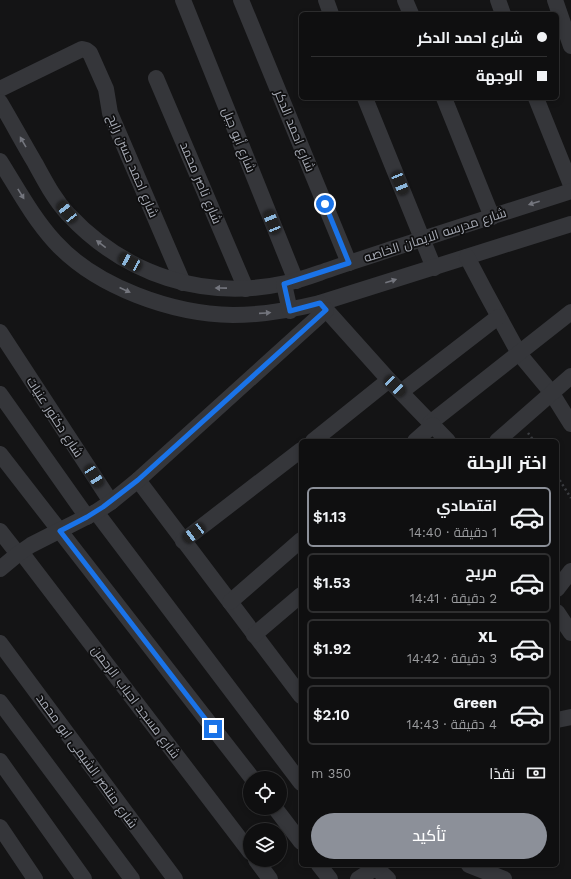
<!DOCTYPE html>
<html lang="ar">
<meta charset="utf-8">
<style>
:root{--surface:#0f0f10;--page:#1d1d1e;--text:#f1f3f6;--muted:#9b9c9f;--line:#2f2f30;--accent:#8c9099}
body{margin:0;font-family:"Work Sans",Cairo,sans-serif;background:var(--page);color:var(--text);direction:rtl;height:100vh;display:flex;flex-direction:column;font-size:15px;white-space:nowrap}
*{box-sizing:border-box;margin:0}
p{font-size:13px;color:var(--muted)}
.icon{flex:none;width:22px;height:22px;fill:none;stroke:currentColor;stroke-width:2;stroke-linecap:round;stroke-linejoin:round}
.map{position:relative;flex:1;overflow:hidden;direction:ltr}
.side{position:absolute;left:299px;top:439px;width:260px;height:428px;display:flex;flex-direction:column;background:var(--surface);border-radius:6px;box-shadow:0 2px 6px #0003,0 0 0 1px var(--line);direction:rtl}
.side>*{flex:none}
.hud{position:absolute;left:299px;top:12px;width:260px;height:88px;border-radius:6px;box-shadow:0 2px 6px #0003,0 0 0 1px var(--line);direction:rtl;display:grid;align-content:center;height:88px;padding:0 12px;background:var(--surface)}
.fabs{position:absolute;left:243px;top:771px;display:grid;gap:8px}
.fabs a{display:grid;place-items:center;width:44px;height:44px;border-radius:50%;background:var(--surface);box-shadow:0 2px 6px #0003,0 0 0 1px var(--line);font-size:20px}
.end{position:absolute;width:18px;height:18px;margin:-9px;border:5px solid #1a73e8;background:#fff;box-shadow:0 0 0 2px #fff}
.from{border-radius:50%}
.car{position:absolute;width:12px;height:24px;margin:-12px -6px;border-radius:5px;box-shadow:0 0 3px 1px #0007;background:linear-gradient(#222 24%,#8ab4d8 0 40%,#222 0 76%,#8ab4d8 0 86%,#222 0)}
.hud b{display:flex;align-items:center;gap:14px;height:38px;font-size:15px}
.hud b+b{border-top:1px solid var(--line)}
.hud i{width:10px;height:10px;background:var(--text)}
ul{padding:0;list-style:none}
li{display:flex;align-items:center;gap:12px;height:60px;margin:0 8px 6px;padding:0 4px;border:2px solid var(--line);border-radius:6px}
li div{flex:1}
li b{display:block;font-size:15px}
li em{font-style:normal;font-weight:600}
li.on{border-color:var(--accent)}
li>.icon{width:36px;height:36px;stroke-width:1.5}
h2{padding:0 12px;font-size:18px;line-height:48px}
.pay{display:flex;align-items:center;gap:10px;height:44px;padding:0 12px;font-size:15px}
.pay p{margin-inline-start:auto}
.cta{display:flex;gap:8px;margin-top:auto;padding:8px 12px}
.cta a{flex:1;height:46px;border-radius:24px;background:var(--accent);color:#fff;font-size:16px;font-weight:600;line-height:46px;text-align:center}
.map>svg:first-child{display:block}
</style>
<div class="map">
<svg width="571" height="879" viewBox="0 0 571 879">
<rect width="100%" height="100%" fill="#141415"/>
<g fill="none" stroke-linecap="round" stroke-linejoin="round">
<g stroke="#3b3d41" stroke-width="2.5" stroke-dasharray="2 3" stroke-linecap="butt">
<polyline points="528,433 534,441"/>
<polyline points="557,476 571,498"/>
</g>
<g stroke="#35363a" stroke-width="16">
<polyline points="183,0 296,281"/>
<polyline points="241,0 349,263"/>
<polyline points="326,0 331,14"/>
<polyline points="405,0 411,14"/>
<polyline points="498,0 503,14"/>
<polyline points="555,0 571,46"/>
<polyline points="156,78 246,289"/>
<polyline points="0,89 82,49 86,50 90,53 106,89 110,113 183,283"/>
<polyline points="365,98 434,268"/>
<polyline points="444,98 492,217"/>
<polyline points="536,98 571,185"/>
<path d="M0,102c12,20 23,41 35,61 10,18 19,36 33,51 57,61 136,87 218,69 15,-3 30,-9 45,-14 20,-7 40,-13 60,-20 60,-19 120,-39 180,-58"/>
<path d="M0,161c17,27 33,57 55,81 41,45 117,72 178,73 30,0 58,-5 87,-12l251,-79"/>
<polyline points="467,257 486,293 516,348 521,356 551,392 571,424"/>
<polyline points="284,284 290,311"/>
<polyline points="320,303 389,380 448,441"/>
<polyline points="0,332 111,502"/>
<polyline points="401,392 498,317"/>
<polyline points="0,394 87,517"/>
<polyline points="430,423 571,312"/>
<polyline points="313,441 389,380"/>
<polyline points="415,441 433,425"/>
<polyline points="497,441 571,376"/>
<polyline points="0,454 252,778"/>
<polyline points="138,480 301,696"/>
<polyline points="96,512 301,783"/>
<polyline points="0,531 18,554"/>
<polyline points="183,541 301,450"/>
<polyline points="21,552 250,852"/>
<polyline points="0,569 18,554 31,545 96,512 111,502 138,480 326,310"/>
<polyline points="557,589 571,571"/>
<polyline points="230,602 301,540"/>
<polyline points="557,612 571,633"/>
<polyline points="254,635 301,595"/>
<polyline points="0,643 175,879"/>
<polyline points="0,702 132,879"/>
<polyline points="557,720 571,717"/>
<polyline points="0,761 84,879"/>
<polyline points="275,808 301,842"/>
<polyline points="0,827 35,879"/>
<polyline points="256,860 270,879"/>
<polyline points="319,865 330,879"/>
<polyline points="469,865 504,879"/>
<polyline points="376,868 388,879"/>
<polyline points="358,879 380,865"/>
</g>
</g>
<defs><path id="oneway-solid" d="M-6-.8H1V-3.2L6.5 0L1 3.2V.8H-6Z"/></defs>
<g fill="#74767e">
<use href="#oneway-solid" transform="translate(23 142) rotate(-120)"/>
<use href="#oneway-solid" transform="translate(21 194) rotate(58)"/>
<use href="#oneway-solid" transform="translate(534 203) rotate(162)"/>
<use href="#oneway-solid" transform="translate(101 244) rotate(-143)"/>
<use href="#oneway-solid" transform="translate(391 281) rotate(-17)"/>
<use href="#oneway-solid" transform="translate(221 288) rotate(-179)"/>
<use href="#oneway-solid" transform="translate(125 290) rotate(25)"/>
<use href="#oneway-solid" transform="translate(265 313) rotate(-4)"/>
</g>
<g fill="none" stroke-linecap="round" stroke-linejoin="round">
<polyline stroke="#1a73e8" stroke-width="5" points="213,729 60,531 87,517 103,507 138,480 326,310 320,303 290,311 284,284 349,263 325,204"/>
</g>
<g text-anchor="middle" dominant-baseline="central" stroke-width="3.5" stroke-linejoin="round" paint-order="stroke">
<g font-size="13" fill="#a7abb5" stroke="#0f0f10">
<text transform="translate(295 131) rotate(68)">شارع احمد الدكر</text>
<text transform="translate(239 140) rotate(68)">شارع أبو جبل</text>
<text transform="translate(133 166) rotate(67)">شارع احمد حسن رابح</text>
<text transform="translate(201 183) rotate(67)">شارع ناصر محمد</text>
<text transform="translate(435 235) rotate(-18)">شارع مدرسه الايمان الخاصه</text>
<text transform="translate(55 417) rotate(57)">شارع دكتور عنيات</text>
<text transform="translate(136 702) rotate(53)">شارع مسجد احباب الرحمن</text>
<text transform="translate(87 761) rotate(54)">شارع منتصر الشيمى ابو محمد</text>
</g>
</g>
</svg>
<div class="fabs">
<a><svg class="icon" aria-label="locate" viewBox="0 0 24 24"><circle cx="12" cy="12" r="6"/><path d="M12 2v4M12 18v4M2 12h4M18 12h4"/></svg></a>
<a><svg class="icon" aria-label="layers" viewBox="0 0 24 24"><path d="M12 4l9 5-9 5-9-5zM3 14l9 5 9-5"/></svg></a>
</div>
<i class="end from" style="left:325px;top:204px"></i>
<i class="end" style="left:213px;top:729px"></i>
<i class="car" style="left:400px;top:183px;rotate:158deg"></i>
<i class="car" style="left:67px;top:212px;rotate:322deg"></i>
<i class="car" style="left:272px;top:222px;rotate:338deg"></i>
<i class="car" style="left:130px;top:262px;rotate:298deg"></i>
<i class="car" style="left:395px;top:386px;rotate:135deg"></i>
<i class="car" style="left:94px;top:476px;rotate:147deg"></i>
<i class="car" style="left:194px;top:533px;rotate:233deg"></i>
<div class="hud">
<b><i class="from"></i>شارع احمد الدكر</b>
<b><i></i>الوجهة</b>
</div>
<section class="side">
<h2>اختر الرحلة</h2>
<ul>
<li class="on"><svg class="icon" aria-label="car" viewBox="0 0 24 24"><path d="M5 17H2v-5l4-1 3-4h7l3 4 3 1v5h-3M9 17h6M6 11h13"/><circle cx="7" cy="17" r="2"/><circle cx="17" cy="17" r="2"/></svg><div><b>اقتصادي</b><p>1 دقيقة · 14:40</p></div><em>$1.13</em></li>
<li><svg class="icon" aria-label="car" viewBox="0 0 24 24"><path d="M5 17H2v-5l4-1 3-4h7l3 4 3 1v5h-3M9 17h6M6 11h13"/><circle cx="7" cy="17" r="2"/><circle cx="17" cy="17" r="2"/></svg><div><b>مريح</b><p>2 دقيقة · 14:41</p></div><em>$1.53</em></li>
<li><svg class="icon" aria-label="car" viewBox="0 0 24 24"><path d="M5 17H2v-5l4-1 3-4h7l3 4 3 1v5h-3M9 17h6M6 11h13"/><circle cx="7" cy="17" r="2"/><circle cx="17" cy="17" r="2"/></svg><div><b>XL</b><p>3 دقيقة · 14:42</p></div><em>$1.92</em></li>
<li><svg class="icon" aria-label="car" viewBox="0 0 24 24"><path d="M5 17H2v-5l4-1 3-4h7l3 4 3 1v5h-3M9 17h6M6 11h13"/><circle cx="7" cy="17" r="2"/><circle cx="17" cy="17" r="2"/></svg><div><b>Green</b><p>4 دقيقة · 14:43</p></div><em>$2.10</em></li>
</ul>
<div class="pay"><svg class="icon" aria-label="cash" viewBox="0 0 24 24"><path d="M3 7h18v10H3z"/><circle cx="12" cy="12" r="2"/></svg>نقدًا<p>350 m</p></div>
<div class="cta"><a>تأكيد</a></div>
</section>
</div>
